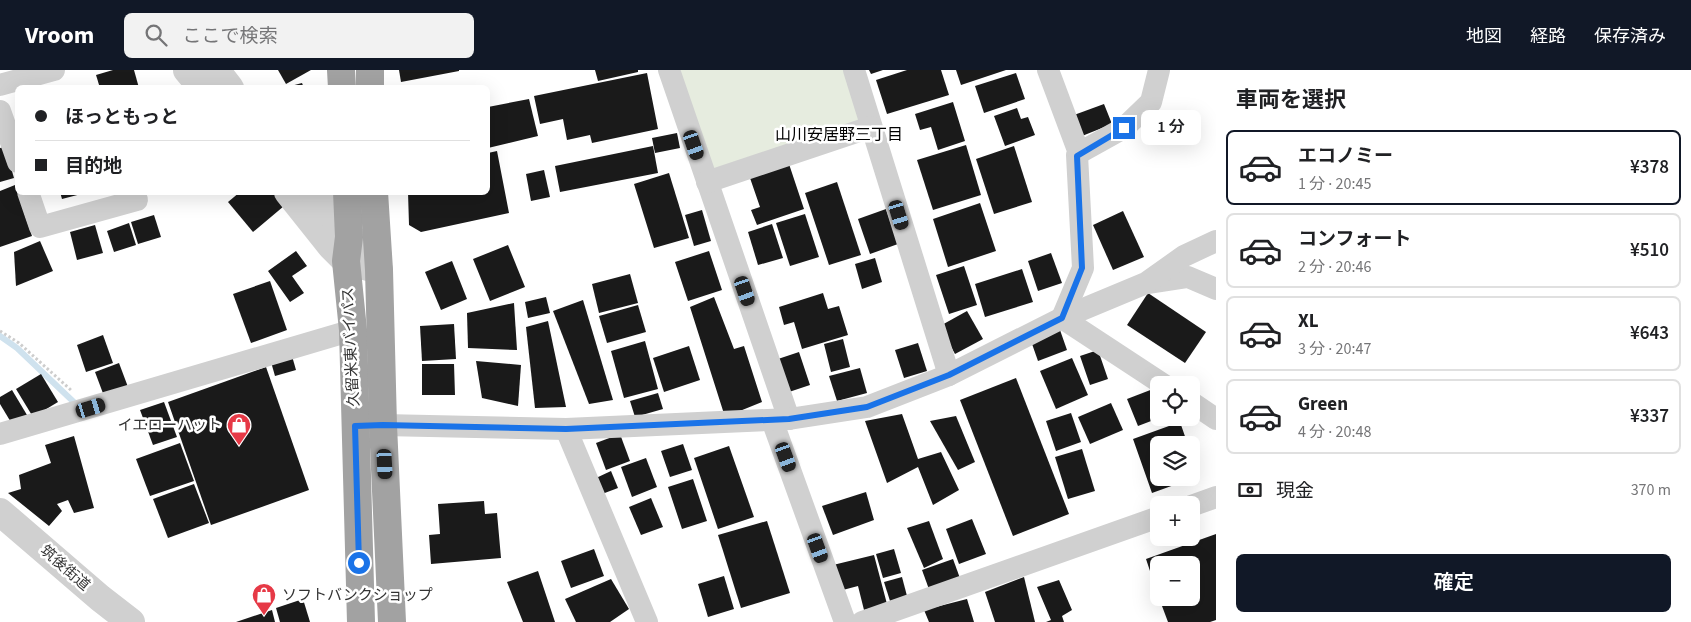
<!DOCTYPE html>
<html lang="ja">
<meta charset="utf-8">
<style>
:root{--surface:#fff;--page:#f2f2f2;--text:#202124;--muted:#757577;--line:#e0e0e0;--accent:#111827}
body{margin:0;font-family:"Source Sans 3","Noto Sans JP",sans-serif;background:var(--page);color:var(--text);height:100vh;display:flex;flex-direction:column;font-size:19px;white-space:nowrap}
*{box-sizing:border-box;margin:0}
p{font-size:16px;color:var(--muted)}
.icon{flex:none;width:28px;height:28px;fill:none;stroke:currentColor;stroke-width:2;stroke-linecap:round;stroke-linejoin:round}
.map{position:relative;flex:1;overflow:hidden}
.details{display:flex;flex-direction:column;background:var(--surface);width:475px}
.details>*{flex:none}
.banner{position:absolute;left:15px;top:15px;width:475px;height:110px;border-radius:8px;box-shadow:0 5px 20px #0002;display:grid;align-content:center;height:110px;padding:0 20px;background:var(--surface)}
.controls{position:absolute;left:1150px;top:306px;display:grid;gap:10px}
.controls a{display:grid;place-items:center;width:50px;height:50px;border-radius:8px;background:var(--surface);box-shadow:0 5px 20px #0002;font-size:25px}
.end{position:absolute;width:22px;height:22px;margin:-11px;border:6px solid #1a73e8;background:#fff;box-shadow:0 0 0 2px #fff}
.from{border-radius:50%}
.bubble{position:absolute;height:35px;border-radius:8px;background:var(--surface);box-shadow:0 5px 20px #0002;font-size:16px;font-weight:600;line-height:35px;text-align:center}
.car{position:absolute;width:15px;height:30px;margin:-15px -8px;border-radius:6px;box-shadow:0 0 4px 1px #0007;background:linear-gradient(#222 24%,#8ab4d8 0 40%,#222 0 76%,#8ab4d8 0 86%,#222 0)}
.banner b{display:flex;align-items:center;gap:18px;height:48px;font-size:19px}
.banner b+b{border-top:1px solid var(--line)}
.banner i{width:12px;height:12px;background:var(--text)}
ul{padding:0;list-style:none}
li{display:flex;align-items:center;gap:15px;height:75px;margin:0 10px 8px;padding:0 10px;border:2px solid var(--line);border-radius:8px}
li div{flex:1}
li b{display:block;font-size:19px}
li em{font-style:normal;font-weight:600}
li.selected{border-color:var(--accent)}
li>.icon{width:45px;height:45px;stroke-width:1.5}
h2{padding:0 20px;font-size:22px;line-height:60px}
.pay{display:flex;align-items:center;gap:12px;height:55px;padding:0 20px;font-size:19px}
.pay p{margin-inline-start:auto}
.button{display:flex;gap:10px;margin-top:auto;padding:10px 20px}
.button a{flex:1;height:58px;border-radius:8px;background:var(--accent);color:#fff;font-size:20px;font-weight:600;line-height:58px;text-align:center}
header{display:flex;align-items:center;gap:30px;box-sizing:border-box;height:70px;padding:0 25px;background:var(--accent);color:#fff}
header strong{font-size:24px}
nav{display:flex;gap:28px;margin-inline-start:auto;font-size:18px}
.search{width:350px;height:45px;background:var(--page);display:flex;align-items:center;gap:12px;box-sizing:border-box;padding:0 18px;border-radius:8px;color:var(--muted);font-size:19px}
main{display:flex;flex:1;min-height:0}
.map>svg:first-child{display:block}
</style>
<header>
<strong>Vroom</strong>
<div class="search"><svg class="icon" aria-label="search" viewBox="0 0 24 24"><circle cx="10" cy="10" r="6"/><path d="M15 15l6 6"/></svg>ここで検索</div>
<nav><a>地図</a><a>経路</a><a>保存済み</a></nav>
</header>
<main>
<div class="map">
<svg width="1216" height="552" viewBox="0 0 1216 552">
<rect width="100%" height="100%" fill="#fff"/>
<polygon fill="#e6ecdf" points="669,0 854,0 871,57 707,112"/>
<g fill="none" stroke-linecap="round" stroke-linejoin="round">
<polyline stroke="#cfe2ee" stroke-width="6" points="0,266 17,278 79,337"/>
</g>
<g fill="#1a1a1a">
<polygon points="113,0 134,0 139,18 100,18 96,5"/>
<polygon points="278,0 311,0 286,14"/>
<polygon points="399,0 459,0 459,1 401,12"/>
<polygon points="595,0 638,0 638,2 598,11"/>
<polygon points="869,0 883,0 871,4"/>
<polygon points="907,0 941,0 949,25 887,44 876,10"/>
<polygon points="956,0 1006,0 961,15"/>
<polygon points="647,3 658,59 592,73 590,65 567,70 563,49 540,54 534,26"/>
<polygon points="1016,3 1025,29 984,43 975,16"/>
<polygon points="302,13 304,18 287,18 287,17"/>
<polygon points="529,29 538,66 488,78 488,37"/>
<polygon points="953,32 965,71 938,80 931,57 920,60 915,44"/>
<polygon points="1104,34 1112,54 1082,66 1074,45"/>
<polygon points="1017,38 1021,49 1028,47 1035,65 1005,76 994,46"/>
<polygon points="677,63 680,78 655,83 652,68"/>
<polygon points="966,75 981,125 933,140 917,90"/>
<polygon points="653,76 658,103 560,122 555,96"/>
<polygon points="1014,76 1032,132 994,144 976,89"/>
<polygon points="5,77 14,108 0,112 0,78"/>
<polygon points="497,81 509,143 421,162 409,155 408,122 488,122 488,83"/>
<polygon points="789,94 804,139 757,155 751,140 760,137 750,108"/>
<polygon points="544,100 550,127 531,131 526,104"/>
<polygon points="669,103 689,168 654,178 634,114"/>
<polygon points="837,112 861,185 829,195 805,123"/>
<polygon points="15,115 32,166 0,177 0,121"/>
<polygon points="60,122 85,122 85,123 62,129"/>
<polygon points="240,122 272,122 284,136 253,162 228,132"/>
<polygon points="980,133 996,181 948,197 933,149"/>
<polygon points="886,139 898,174 870,184 858,149"/>
<polygon points="702,140 711,171 694,176 685,145"/>
<polygon points="1123,141 1144,187 1113,200 1093,155"/>
<polygon points="805,144 819,187 790,196 776,153"/>
<polygon points="154,145 161,167 138,174 131,152"/>
<polygon points="129,153 136,175 114,182 107,161"/>
<polygon points="772,154 783,188 758,195 748,162"/>
<polygon points="95,155 103,183 77,190 70,162"/>
<polygon points="40,171 53,201 16,216 14,182"/>
<polygon points="508,175 525,217 490,231 473,189"/>
<polygon points="296,181 307,196 292,206 304,223 290,232 268,201"/>
<polygon points="709,181 722,220 688,231 675,192"/>
<polygon points="1051,183 1062,213 1038,221 1028,191"/>
<polygon points="875,188 882,212 862,219 855,194"/>
<polygon points="452,191 467,229 441,240 425,202"/>
<polygon points="964,196 977,235 949,244 936,205"/>
<polygon points="1022,199 1033,232 985,247 975,214"/>
<polygon points="630,204 638,233 599,243 592,214"/>
<polygon points="270,211 287,260 251,273 233,224"/>
<polygon points="823,223 828,239 839,236 848,265 802,279 794,252 784,255 779,237"/>
<polygon points="1148,223 1206,262 1185,293 1127,255"/>
<polygon points="546,227 550,243 528,248 525,232"/>
<polygon points="714,227 734,279 744,276 762,332 725,347 690,237"/>
<polygon points="583,230 613,330 589,334 553,241"/>
<polygon points="514,233 517,280 468,278 467,243"/>
<polygon points="638,235 646,262 607,273 599,246"/>
<polygon points="967,241 983,269 955,284 940,256"/>
<polygon points="548,251 566,337 535,338 526,257"/>
<polygon points="454,254 456,289 422,291 420,256"/>
<polygon points="1060,260 1067,280 1038,291 1031,271"/>
<polygon points="103,265 113,293 86,302 77,275"/>
<polygon points="843,269 850,297 831,302 824,274"/>
<polygon points="645,271 658,319 624,328 611,281"/>
<polygon points="918,273 927,301 904,308 895,280"/>
<polygon points="689,276 700,310 664,322 653,288"/>
<polygon points="1098,280 1108,309 1090,315 1080,286"/>
<polygon points="799,282 810,315 786,323 775,290"/>
<polygon points="292,286 296,300 275,306 271,292"/>
<polygon points="1072,288 1088,325 1056,339 1040,301"/>
<polygon points="476,291 521,295 518,336 482,328"/>
<polygon points="119,293 128,317 104,326 95,302"/>
<polygon points="422,294 454,294 455,325 422,325"/>
<polygon points="266,297 309,420 211,455 168,332"/>
<polygon points="860,298 867,323 837,331 829,306"/>
<polygon points="41,304 58,332 33,347 16,319"/>
<polygon points="1016,308 1069,444 1013,466 960,330"/>
<polygon points="1153,319 1159,333 1159,348 1138,356 1127,329"/>
<polygon points="12,320 27,345 12,354 0,334 0,327"/>
<polygon points="658,323 663,339 635,347 630,331"/>
<polygon points="164,332 177,367 153,375 140,340"/>
<polygon points="1111,333 1123,360 1090,374 1078,347"/>
<polygon points="1071,343 1081,372 1056,381 1046,351"/>
<polygon points="902,344 918,389 941,382 959,420 933,435 918,397 887,413 865,351"/>
<polygon points="956,346 975,392 958,400 930,351"/>
<polygon points="1180,352 1188,375 1159,375 1159,408 1191,408 1192,385 1199,406 1152,423 1133,369"/>
<polygon points="620,364 630,391 606,400 596,373"/>
<polygon points="74,366 94,438 74,443 68,430 57,434 62,441 49,456 8,423 21,419 19,405 51,393 45,375"/>
<polygon points="180,373 194,411 150,426 136,389"/>
<polygon points="683,374 692,400 670,407 661,381"/>
<polygon points="729,376 754,447 718,459 694,388"/>
<polygon points="1082,379 1095,421 1068,429 1055,387"/>
<polygon points="646,388 657,417 632,427 621,397"/>
<polygon points="611,401 618,418 602,424 596,408"/>
<polygon points="693,409 707,451 682,459 668,417"/>
<polygon points="194,414 209,453 168,468 153,429"/>
<polygon points="866,422 874,450 833,465 822,436"/>
<polygon points="651,428 663,457 641,465 629,437"/>
<polygon points="484,431 485,444 497,443 501,488 431,494 429,465 440,464 438,434"/>
<polygon points="972,449 986,484 959,494 946,459"/>
<polygon points="767,451 790,523 741,538 718,465"/>
<polygon points="929,451 943,489 924,498 907,458"/>
<polygon points="1216,464 1216,550 1210,552 1168,552 1159,528 1191,528 1191,495 1159,495 1158,525 1146,489"/>
<polygon points="594,479 604,506 571,518 561,491"/>
<polygon points="894,479 901,503 883,508 876,484"/>
<polygon points="874,485 887,534 864,540 858,516 839,521 833,495"/>
<polygon points="953,489 961,511 930,522 922,500"/>
<polygon points="538,501 555,552 523,552 507,512"/>
<polygon points="724,506 734,539 708,547 698,514"/>
<polygon points="902,507 907,526 890,531 884,512"/>
<polygon points="1024,507 1035,552 995,552 985,522"/>
<polygon points="611,509 629,539 610,552 576,552 565,529"/>
<polygon points="1059,510 1072,540 1062,546 1064,552 1046,552 1051,550 1037,517"/>
<polygon points="303,529 310,552 280,552 276,538"/>
<polygon points="967,529 974,552 929,552 924,540"/>
<polygon points="272,540 275,552 236,552"/>
</g>
<g fill="none" stroke-linecap="round" stroke-linejoin="round">
<polyline stroke="#cdcdcd" stroke-width="3" stroke-dasharray="2.5 2.5" stroke-linecap="butt" points="0,261 19,273 72,321"/>
<g stroke="#d0d0d0" stroke-width="22">
<polyline points="669,0 789,349"/>
<polyline points="854,0 949,305"/>
<polyline points="1048,0 1079,83 1077,85 1083,198 1062,248"/>
<polyline points="0,15 54,0"/>
<polyline points="0,41 18,92"/>
<polyline points="1079,83 1124,58 1151,32 1159,0"/>
<polyline points="707,112 871,57"/>
<polyline points="28,122 40,157 137,130"/>
<polyline points="1149,213 1188,207 1216,219"/>
<polyline points="1062,248 1164,315"/>
<polyline points="1191,332 1216,349"/>
<polyline points="772,350 845,552"/>
<polyline points="366,356 383,355 566,359 789,349 867,337 949,305 1062,248 1146,213 1184,186 1216,171"/>
<polyline points="566,359 647,552"/>
<polyline points="0,364 353,260"/>
<polyline points="1191,436 1216,427"/>
<polyline points="862,552 1159,447"/>
</g>
<g stroke="#d0d0d0" stroke-width="28">
<polyline points="187,0 202,18"/>
<polyline points="216,0 230,18"/>
<polyline points="288,122 331,176 346,191 379,200"/>
<polyline points="313,122 349,167 378,186"/>
<polyline points="0,442 100,528 131,552"/>
</g>
<g stroke="#a2a2a2" stroke-width="28">
<polyline points="341,0 342,18"/>
<polyline points="370,0 370,18"/>
<polyline points="347,122 349,167 346,191 353,260 361,552"/>
<polyline points="374,122 379,200 383,355 392,552"/>
</g>
</g>
<g fill="none" stroke-linecap="round" stroke-linejoin="round">
<polyline stroke="#1a73e8" stroke-width="6" points="359,493 355,356 383,355 566,359 789,349 867,337 949,305 1062,248 1082,198 1077,86 1124,58"/>
</g>
<defs>
<g id="shop-pin" transform="scale(1.25)"><path d="M0 17L-7.5 6A9.5 9.5 0 1 1 7.5 6Z" fill="#e63946" stroke="#fff"/><path d="M-5-2.5h2.3a2.7 3.5 0 0 1 5.4 0H5L5.5 6h-11ZM-1.5-2.5h3a1.5 2.3 0 0 0-3 0Z" fill="#fff"/></g>
</defs>
<g fill-rule="evenodd">
<use href="#shop-pin" x="239" y="355"/>
<use href="#shop-pin" x="264" y="525"/>
</g>
<g text-anchor="middle" dominant-baseline="central" stroke-width="5" stroke-linejoin="round" paint-order="stroke">
<g font-size="15" fill="#333" stroke="#fff">
<text transform="translate(351 277) rotate(-93)">久留米東バイパス</text>
<text transform="translate(65 498) rotate(41)">筑後街道</text>
</g>
<g font-size="15" fill="#333" stroke="#fff" text-anchor="end">
<text x="222" y="355">イエローハット</text>
<text x="282" y="525" text-anchor="start">ソフトバンクショップ</text>
</g>
<g font-size="16" fill="#000" stroke="#fff">
<text x="839" y="65">山川安居野三丁目</text>
</g>
</g>
</svg>
<div class="controls">
<a><svg class="icon" aria-label="locate" viewBox="0 0 24 24"><circle cx="12" cy="12" r="6"/><path d="M12 2v4M12 18v4M2 12h4M18 12h4"/></svg></a>
<a><svg class="icon" aria-label="layers" viewBox="0 0 24 24"><path d="M12 4l9 5-9 5-9-5zM3 14l9 5 9-5"/></svg></a>
<a>+</a>
<a>−</a>
</div>
<i class="end from" style="left:359px;top:493px"></i>
<i class="end" style="left:1124px;top:58px"></i>
<div class="bubble" style="left:1141px;top:40px;width:60px">1 分</div>
<i class="car" style="left:694px;top:75px;rotate:161deg"></i>
<i class="car" style="left:899px;top:145px;rotate:163deg"></i>
<i class="car" style="left:745px;top:221px;rotate:161deg"></i>
<i class="car" style="left:91px;top:338px;rotate:73deg"></i>
<i class="car" style="left:786px;top:387px;rotate:160deg"></i>
<i class="car" style="left:385px;top:394px;rotate:177deg"></i>
<i class="car" style="left:818px;top:478px;rotate:160deg"></i>
<div class="banner">
<b><i class="from"></i>ほっともっと</b>
<b><i></i>目的地</b>
</div>
</div>
<section class="details">
<h2>車両を選択</h2>
<ul>
<li class="selected"><svg class="icon" aria-label="car" viewBox="0 0 24 24"><path d="M5 17H2v-5l4-1 3-4h7l3 4 3 1v5h-3M9 17h6M6 11h13"/><circle cx="7" cy="17" r="2"/><circle cx="17" cy="17" r="2"/></svg><div><b>エコノミー</b><p>1 分 · 20:45</p></div><em>¥378</em></li>
<li><svg class="icon" aria-label="car" viewBox="0 0 24 24"><path d="M5 17H2v-5l4-1 3-4h7l3 4 3 1v5h-3M9 17h6M6 11h13"/><circle cx="7" cy="17" r="2"/><circle cx="17" cy="17" r="2"/></svg><div><b>コンフォート</b><p>2 分 · 20:46</p></div><em>¥510</em></li>
<li><svg class="icon" aria-label="car" viewBox="0 0 24 24"><path d="M5 17H2v-5l4-1 3-4h7l3 4 3 1v5h-3M9 17h6M6 11h13"/><circle cx="7" cy="17" r="2"/><circle cx="17" cy="17" r="2"/></svg><div><b>XL</b><p>3 分 · 20:47</p></div><em>¥643</em></li>
<li><svg class="icon" aria-label="car" viewBox="0 0 24 24"><path d="M5 17H2v-5l4-1 3-4h7l3 4 3 1v5h-3M9 17h6M6 11h13"/><circle cx="7" cy="17" r="2"/><circle cx="17" cy="17" r="2"/></svg><div><b>Green</b><p>4 分 · 20:48</p></div><em>¥337</em></li>
</ul>
<div class="pay"><svg class="icon" aria-label="cash" viewBox="0 0 24 24"><path d="M3 7h18v10H3z"/><circle cx="12" cy="12" r="2"/></svg>現金<p>370 m</p></div>
<div class="button"><a>確定</a></div>
</section>
</main>
